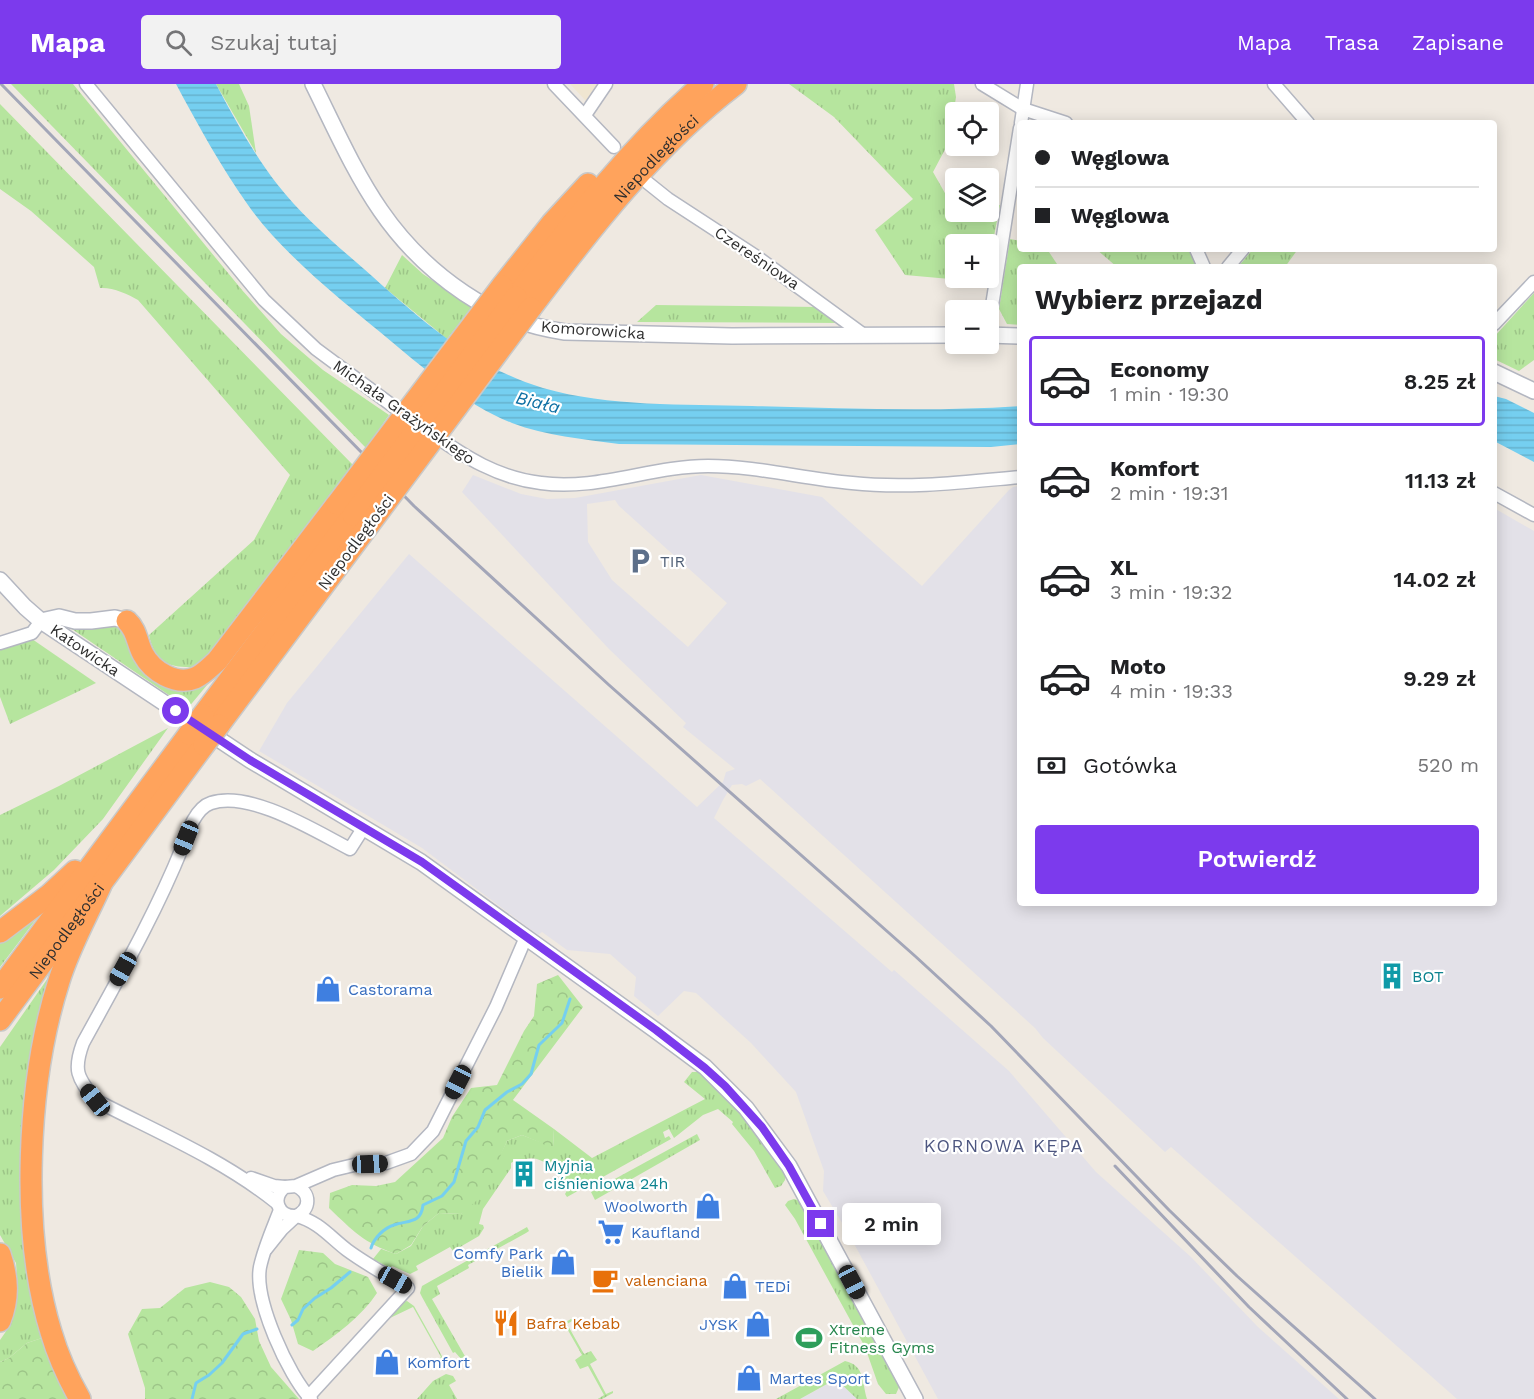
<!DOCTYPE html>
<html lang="pl">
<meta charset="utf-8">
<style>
:root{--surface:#fff;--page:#f2f2f2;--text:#202124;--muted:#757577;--line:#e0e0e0;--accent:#7c3aed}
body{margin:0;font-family:"Work Sans",sans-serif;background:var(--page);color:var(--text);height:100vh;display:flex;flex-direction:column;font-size:22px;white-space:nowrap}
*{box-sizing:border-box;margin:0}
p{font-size:20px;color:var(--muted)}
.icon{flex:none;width:33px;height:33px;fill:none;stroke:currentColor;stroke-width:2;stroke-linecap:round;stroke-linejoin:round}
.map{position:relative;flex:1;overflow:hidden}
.details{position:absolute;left:1017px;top:180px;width:480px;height:642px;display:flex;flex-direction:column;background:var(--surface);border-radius:6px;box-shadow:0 3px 15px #0003}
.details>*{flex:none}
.top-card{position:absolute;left:1017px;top:36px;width:480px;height:132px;border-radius:6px;box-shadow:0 3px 15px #0003;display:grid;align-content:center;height:132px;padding:0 18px;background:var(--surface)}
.buttons{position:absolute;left:945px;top:18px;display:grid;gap:12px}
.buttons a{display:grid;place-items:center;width:54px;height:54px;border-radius:6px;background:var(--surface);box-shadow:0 3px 15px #0003;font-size:30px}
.end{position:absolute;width:27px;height:27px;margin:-14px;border:8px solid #7c3aed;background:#fff;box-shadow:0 0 0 3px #fff}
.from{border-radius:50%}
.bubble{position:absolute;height:42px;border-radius:6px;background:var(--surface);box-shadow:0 3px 15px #0003;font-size:20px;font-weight:600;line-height:42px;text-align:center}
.car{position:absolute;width:18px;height:36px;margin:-18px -9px;border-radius:8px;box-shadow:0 0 4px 2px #0007;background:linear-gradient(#222 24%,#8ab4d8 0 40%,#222 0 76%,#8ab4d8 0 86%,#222 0)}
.top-card b{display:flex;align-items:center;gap:21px;height:57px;font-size:22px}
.top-card b+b{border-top:2px solid var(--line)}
.top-card i{width:15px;height:15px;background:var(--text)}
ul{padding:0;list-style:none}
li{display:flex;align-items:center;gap:18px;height:90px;margin:0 12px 9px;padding:0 6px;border:3px solid transparent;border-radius:6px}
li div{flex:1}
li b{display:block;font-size:22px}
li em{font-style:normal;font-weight:600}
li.on{border-color:var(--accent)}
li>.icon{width:54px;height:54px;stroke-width:1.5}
h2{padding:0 18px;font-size:27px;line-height:72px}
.pay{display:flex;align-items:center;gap:15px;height:66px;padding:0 18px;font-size:22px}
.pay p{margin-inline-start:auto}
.button{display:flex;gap:12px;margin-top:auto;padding:12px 18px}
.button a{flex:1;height:69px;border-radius:6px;background:var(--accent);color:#fff;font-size:24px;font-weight:600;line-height:69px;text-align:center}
header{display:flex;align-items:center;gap:36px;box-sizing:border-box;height:84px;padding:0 30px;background:var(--accent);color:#fff}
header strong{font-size:28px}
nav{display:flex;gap:33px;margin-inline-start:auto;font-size:21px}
.search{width:420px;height:54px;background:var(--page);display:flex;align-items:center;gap:15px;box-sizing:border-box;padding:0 21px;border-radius:6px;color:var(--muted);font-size:22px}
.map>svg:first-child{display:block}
</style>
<header>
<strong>Mapa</strong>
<div class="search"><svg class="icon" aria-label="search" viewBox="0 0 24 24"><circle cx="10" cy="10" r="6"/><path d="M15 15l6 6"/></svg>Szukaj tutaj</div>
<nav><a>Mapa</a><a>Trasa</a><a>Zapisane</a></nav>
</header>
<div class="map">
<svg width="1534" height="1315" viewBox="0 0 1534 1315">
<defs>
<pattern id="grass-tufts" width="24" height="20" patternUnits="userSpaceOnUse" patternTransform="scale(1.5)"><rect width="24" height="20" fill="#b6e59e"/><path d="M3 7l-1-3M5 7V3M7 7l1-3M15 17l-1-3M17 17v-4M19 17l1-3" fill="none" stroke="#9dc588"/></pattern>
<pattern id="forest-crowns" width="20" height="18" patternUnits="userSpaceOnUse" patternTransform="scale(1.5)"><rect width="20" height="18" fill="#b6e59e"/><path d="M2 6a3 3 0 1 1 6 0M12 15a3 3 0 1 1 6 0" fill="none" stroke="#9dc588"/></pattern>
<pattern id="water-rules" width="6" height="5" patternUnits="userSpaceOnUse" patternTransform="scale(1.5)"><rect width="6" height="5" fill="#75cff0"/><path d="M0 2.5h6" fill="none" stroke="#66b2ce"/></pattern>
</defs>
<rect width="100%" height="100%" fill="#efe9e1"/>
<g fill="#e3e1e8" fill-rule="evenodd">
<path d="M473,391l48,19 26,5 28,-1 126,-23 121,22 100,89 87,-96 4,-3 7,-1v417h474v-395l40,23v868h-77l-286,-252 -6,5 -122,-114 -8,-10 -275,-249 -14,7 -4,-2 -10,1 -9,15 -9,18 178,154 2,-2 115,101 87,101 95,85 67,70 81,72h-401l-87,-161 -28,-47 1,-20 -28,-79 -45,-49 -55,-50 -12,-2 -26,25 -24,-20 2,-19 -26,-23 -43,-4 -25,-18 -4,3 -116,-87 -163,-97 28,-48 122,-149 288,253 26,-25 3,-10 9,-3 -52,-42 3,-4 -77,-74 -147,-157zM615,416l4,6 108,97 -39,44 -76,-67 -24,-38 -1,-38z"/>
<polygon points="837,1295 857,1315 800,1315"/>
</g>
<polygon fill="#f0e6d1" points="570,0 598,0 586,17"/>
<g fill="url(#grass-tufts)">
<polygon points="11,0 73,0 242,206 281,250 323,286 389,331 366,364"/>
<polygon points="216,0 239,0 249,22 256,69"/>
<polygon points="789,0 954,0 956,13 949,58 933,88 950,118 955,120 956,128 988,128 989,124 1000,121 989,178 988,160 956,160 956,194 985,194 984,198 905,191 875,146 913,115 834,33"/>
<path d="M0,20l354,362 -140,188 -18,13c-26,1 -41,-3 -47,-32l105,-95 36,-65 -152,-175c-10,-6 -26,-13 -38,-12l-6,-21 -63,-56 -31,-22z"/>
<polygon points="1010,155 1020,157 1020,165 1047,165 1059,183 1020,183 1020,241 1007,240 999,225"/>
<polygon points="1096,165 1188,165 1195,173 1198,183 1117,183"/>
<polygon points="1253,165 1298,165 1285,183 1238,183"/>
<polygon points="402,171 423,190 472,223 447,255 385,204"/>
<polygon points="1534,209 1534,276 1519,287 1494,275 1494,253"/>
<polygon points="656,221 817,223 842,239 637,238"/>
<polygon points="66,541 116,543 123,548 135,573 212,595 188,624"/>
<polygon points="32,555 96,599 10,640 0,613 0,565"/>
<polygon points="168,644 103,735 54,786 0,832 0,731 59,702"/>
<polygon points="46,822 0,883 0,857"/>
<polygon points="57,881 45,913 30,1199 42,1254 27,1259 9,1274 0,1278 0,1256 9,1243 18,1209 16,1179 0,1151 0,963"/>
<path d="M692,988h7l5,3 28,26 54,73 -1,6 -4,6 -6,2 -21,-37 -22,-27 1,-2 -15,-13 -15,6 -29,23 -5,-9 -6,3 2,6 4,-2 2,3 -104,58 -2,-3 4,-7c-14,-15 -28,-38 -51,-25l-2,-2 -5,3v5l-28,41 -4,15 4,1 1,3 -5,8 -26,15 -3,-4 -34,19 2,4 -8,4 -18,-8 -2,2 -17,-9 8,-10 15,5 15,-8 12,-20 16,-13 22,1 37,-55 9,-18 15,-6 31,12 1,-18 38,29 113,-59 -21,-17z"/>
<polygon points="697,1050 700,1056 595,1116 591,1108"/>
<polygon points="794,1115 801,1117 900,1301 896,1310 886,1310 878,1300 865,1263 795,1135 785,1121 788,1117"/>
<polygon points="527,1143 529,1147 526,1149 468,1181 469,1184 437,1202 440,1210 432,1215 466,1274 461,1275 455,1268 453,1269 422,1213 420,1209 422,1202"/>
<polygon points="407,1217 414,1222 443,1274 442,1280 438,1282 435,1279 441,1273 413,1223 390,1234 398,1225 397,1223 403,1218"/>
<polygon points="571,1235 574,1236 567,1240 584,1270 591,1267 597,1276 590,1280 606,1310 613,1307 613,1309 602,1315 598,1315 604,1311 588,1282 580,1285 575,1276 582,1271 565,1241 558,1245 559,1242"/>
<path d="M845,1277c20,4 17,22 22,38h-10l-21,-20 -36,20h-24z"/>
<polygon points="446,1290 453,1292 456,1297 449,1301 457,1315 417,1315 433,1297"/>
</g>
<g fill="url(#forest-crowns)">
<path d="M558,891l25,32 -70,93 41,29 -1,19 -31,-13 -15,6 -24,54 -22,19 -22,-1 -16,13 -12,19 -15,9c-32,-11 -43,-23 -67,-46l1,-15 22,-8 24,1 19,-4 48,-44 9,-21 19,-29 26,-3 27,-54 10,-15 3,-32z"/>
<path d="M299,1166l24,3 12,11 33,13 9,16c-15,23 -41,42 -64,58l-15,-7 -7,-24 -10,-21z"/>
<polygon points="210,1198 229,1203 241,1213 255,1235 259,1257 271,1283 299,1315 145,1315 145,1304 128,1250 142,1225 160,1224 185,1204"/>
<polygon points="42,1254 56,1291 69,1315 0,1315 0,1278 9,1274 27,1259"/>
</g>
<g fill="url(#water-rules)">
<path d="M176,0h40c18,34 37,69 61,100 25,32 57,59 87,85 54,48 108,98 179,119 66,19 141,16 209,18 90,2 179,6 268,0v38l-29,3 -372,-3c-36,-5 -73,-8 -107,-21 -45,-18 -83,-50 -120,-81 -48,-40 -108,-86 -144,-137 -27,-38 -50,-80 -72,-121z"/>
<polygon points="1494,312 1506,315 1534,329 1534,378 1494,357"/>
</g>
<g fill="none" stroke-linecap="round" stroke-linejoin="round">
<g stroke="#75cff0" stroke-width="3">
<path d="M371,1164c3,-10 13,-20 23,-23 14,-5 27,-1 29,-20l19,-9 12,-14 12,-41 12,-14 7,-17 22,-18 15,-8 9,-10 8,-29 23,-22 8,-24"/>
<polyline points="292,1241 298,1236 303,1225 315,1214 331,1204 350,1188"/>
<polyline points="192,1315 196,1299 209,1291 222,1279 243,1250 257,1245"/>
</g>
<g stroke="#b4b7c1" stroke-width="15">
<g id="minor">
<polyline points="86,0 264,216 316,265 409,334"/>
<polyline points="554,0 614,63"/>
<polyline points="982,0 1023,25 1066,39"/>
<polyline points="1274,0 1308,39"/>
<polyline points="585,31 606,0"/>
<polyline points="1021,39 1027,0"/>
<polyline points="648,99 668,115 757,173 864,251"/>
<polyline points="1196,165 1204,183"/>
<polyline points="1228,183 1243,165"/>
<polyline points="1494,240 1534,198"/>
<polyline points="988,247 1020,44"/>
<path d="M431,349c34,24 67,45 110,50 55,8 111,-17 167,-17 49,0 96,13 144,17 56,6 113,-1 168,-6"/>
<polyline points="1494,409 1534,431"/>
<polyline points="0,559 32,549 41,537"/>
<polyline points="251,1094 274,1102 285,1103"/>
<path d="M296,1102c15,7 15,23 0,30 -18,1 -25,-18 -11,-29l11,-1 37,-16 21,-5 32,-2 25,-9 22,-23 63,-124 30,-70"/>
<path d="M277,1119c-55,-44 -120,-71 -182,-103 -18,-23 -22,-30 -12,-57 35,-64 72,-128 99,-195 5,-14 13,-40 29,-45 39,-13 104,28 139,46l14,-22"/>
<path d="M280,1126c-7,18 -16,38 -20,57 -6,33 28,108 51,132"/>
<path d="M266,1165l16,-20 14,-13c22,5 35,22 51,34 19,14 41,26 61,38l-100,109"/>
</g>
</g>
<g stroke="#b4b7c1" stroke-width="18">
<g id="tertiary">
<path d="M313,0c42,85 69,154 151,209 33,22 62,33 101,39l167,4 224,-1"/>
<polyline points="988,251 1020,252"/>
<polyline points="1494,288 1534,307"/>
<polyline points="0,496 25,523 41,537 250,676 421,778 655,946 705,983 746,1024 789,1082 915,1315"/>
<polyline points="41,537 59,533 75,537 91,537 115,534 127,537"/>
</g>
</g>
<g stroke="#c9c9c9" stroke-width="24">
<g id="motorway">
<polyline points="502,202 552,139 588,100"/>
<path d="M516,213c57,-76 115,-151 187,-213"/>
<path id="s1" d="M531,224c61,-81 124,-162 205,-224"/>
<path d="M127,537c10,9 10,22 16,33 9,17 33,32 52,24 9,-4 15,-11 22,-17l120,-157"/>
<polyline points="203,631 353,431"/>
<polyline points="219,641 368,442"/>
<polyline points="0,848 49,811 75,787"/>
<polyline points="0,904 189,650"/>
<path id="s2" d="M0,936l204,-275"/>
<path d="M0,1170c8,24 9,44 0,67"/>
<path d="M80,1315c-12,-21 -22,-43 -29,-67 -31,-101 -24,-251 8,-351 10,-33 28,-65 42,-96"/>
</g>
</g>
<use href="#minor" stroke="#fff" stroke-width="12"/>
<use href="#tertiary" stroke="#fff" stroke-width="15"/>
<use href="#motorway" stroke="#ffa35c" stroke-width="21"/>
<g stroke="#a3a6b8" stroke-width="3">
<polyline points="1,0 414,422 609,601 915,872 991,942 1169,1126 1237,1192 1375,1315"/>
<polyline points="1115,1082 1249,1223 1347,1315"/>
</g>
<g stroke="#c9c9c9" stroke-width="24" stroke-linecap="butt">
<g id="motorway-bridge">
<polyline points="337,420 502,202"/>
<polyline points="353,431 516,213"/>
<polyline points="368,442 531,224"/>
<polyline points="189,650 203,631"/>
<polyline points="204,661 219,641"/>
</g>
</g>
<use href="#motorway-bridge" stroke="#ffa35c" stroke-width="21"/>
</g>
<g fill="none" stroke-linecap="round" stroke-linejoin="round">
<polyline stroke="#7c3aed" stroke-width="8" points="176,627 250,676 422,778 656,946 705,984 725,1002 762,1043 789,1082 821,1140"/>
</g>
<defs>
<g id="parking-bare" transform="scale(2.07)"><path d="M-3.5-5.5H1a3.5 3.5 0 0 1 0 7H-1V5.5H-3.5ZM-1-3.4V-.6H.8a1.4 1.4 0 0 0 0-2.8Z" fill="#5c6f8a" stroke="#fff" stroke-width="2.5" paint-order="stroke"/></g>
<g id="building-bare" transform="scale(2.07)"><path d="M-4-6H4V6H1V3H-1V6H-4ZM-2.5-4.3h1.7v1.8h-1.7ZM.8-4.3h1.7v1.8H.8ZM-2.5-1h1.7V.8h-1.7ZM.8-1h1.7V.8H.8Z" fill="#0f9aa8" stroke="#fff" stroke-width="2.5" paint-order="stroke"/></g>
<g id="shop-bare" transform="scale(2.07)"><path d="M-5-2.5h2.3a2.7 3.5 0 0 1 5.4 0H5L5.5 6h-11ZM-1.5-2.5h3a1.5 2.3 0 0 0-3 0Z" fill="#3f7fe0" stroke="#fff" stroke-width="2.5" paint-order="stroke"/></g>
<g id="supermarket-bare" transform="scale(2.07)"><path d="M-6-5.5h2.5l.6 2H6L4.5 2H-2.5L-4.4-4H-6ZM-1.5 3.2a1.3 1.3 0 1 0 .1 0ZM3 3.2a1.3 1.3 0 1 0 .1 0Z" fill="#3f7fe0" stroke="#fff" stroke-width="2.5" paint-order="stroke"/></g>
<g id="cafe-bare" transform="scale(2.07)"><path d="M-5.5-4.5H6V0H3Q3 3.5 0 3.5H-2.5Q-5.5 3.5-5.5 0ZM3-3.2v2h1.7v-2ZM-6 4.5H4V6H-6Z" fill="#e8710a" stroke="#fff" stroke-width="2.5" paint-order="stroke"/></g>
<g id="restaurant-bare" transform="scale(2.07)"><path d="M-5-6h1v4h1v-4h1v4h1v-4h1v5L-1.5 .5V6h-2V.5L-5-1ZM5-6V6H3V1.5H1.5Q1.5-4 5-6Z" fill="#e8710a" stroke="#fff" stroke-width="2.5" paint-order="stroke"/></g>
<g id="stadium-bare" transform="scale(2.07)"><path d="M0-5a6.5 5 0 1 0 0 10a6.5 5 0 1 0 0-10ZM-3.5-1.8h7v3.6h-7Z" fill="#2e9e5b" stroke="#fff" stroke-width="2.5" paint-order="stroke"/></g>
</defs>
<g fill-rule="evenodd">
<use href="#parking-bare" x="640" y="477"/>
<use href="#building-bare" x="1392" y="892"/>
<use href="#shop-bare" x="328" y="905"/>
<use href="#building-bare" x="524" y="1090"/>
<use href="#shop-bare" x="708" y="1122"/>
<use href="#supermarket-bare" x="611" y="1148"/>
<use href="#shop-bare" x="563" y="1178"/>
<use href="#cafe-bare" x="605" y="1196"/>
<use href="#shop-bare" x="735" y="1202"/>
<use href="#restaurant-bare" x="506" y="1239"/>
<use href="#shop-bare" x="758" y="1240"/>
<use href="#stadium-bare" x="809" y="1254"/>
<use href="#shop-bare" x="387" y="1278"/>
<use href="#shop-bare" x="749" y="1294"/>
</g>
<g text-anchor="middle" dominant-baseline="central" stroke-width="4.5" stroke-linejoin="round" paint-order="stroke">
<g font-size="16" fill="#2e2e2e" stroke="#fff">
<text stroke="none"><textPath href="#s1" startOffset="195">Niepodległości</textPath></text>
<text transform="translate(757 174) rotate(34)">Czereśniowa</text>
<text transform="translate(593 246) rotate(4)">Komorowicka</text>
<text transform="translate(404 328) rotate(35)">Michała Grażyńskiego</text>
<text transform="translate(356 458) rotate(-53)">Niepodległości</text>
<text transform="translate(85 566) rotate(34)">Katowicka</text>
<text stroke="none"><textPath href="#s2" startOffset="111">Niepodległości</textPath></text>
</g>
<g font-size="16" fill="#4e5e75" stroke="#fff" text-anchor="start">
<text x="660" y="477">TIR</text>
</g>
<g font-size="16" fill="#0d838f" stroke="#fff" text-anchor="start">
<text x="1412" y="892">BOT</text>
<text x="544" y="1081">Myjnia<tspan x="544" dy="18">ciśnieniowa 24h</tspan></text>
</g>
<g font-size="16" fill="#366cbe" stroke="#fff" text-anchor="start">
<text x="348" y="905">Castorama</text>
<text x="688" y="1122" text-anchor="end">Woolworth</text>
<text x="631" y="1148">Kaufland</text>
<text x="543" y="1169" text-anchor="end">Comfy Park<tspan x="543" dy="18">Bielik</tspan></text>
<text x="755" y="1202">TEDi</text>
<text x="738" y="1240" text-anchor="end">JYSK</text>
<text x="407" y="1278">Komfort</text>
<text x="769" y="1294">Martes Sport</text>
</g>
<g font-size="16" fill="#c56008" stroke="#fff" text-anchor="start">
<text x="625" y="1196">valenciana</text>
<text x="526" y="1239">Bafra Kebab</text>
</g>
<g font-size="16" fill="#27864d" stroke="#fff" text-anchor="start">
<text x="829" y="1245">Xtreme<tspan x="829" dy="18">Fitness Gyms</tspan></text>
</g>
<g font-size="18" font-style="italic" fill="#0d6fa3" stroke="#fff">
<text transform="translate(538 318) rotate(14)">Biała</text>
</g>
<g font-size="18" letter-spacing="1.5" fill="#4d5680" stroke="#fff">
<text x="1004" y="1061">KORNOWA KĘPA</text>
</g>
</g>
</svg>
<div class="buttons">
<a><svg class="icon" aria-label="locate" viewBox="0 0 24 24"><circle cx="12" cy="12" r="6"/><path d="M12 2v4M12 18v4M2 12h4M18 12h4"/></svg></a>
<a><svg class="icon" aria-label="layers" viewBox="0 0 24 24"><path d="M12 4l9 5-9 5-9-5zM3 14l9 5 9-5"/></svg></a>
<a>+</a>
<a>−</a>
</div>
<i class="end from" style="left:176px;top:627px"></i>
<i class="end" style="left:821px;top:1140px"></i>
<div class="bubble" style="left:842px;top:1119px;width:99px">2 min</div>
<i class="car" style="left:186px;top:754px;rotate:202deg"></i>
<i class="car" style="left:123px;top:885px;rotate:209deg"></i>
<i class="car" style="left:458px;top:998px;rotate:207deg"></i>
<i class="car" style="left:95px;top:1016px;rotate:321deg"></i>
<i class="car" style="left:370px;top:1080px;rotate:88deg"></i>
<i class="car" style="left:395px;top:1196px;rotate:119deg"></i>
<i class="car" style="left:852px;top:1198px;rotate:152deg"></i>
<div class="top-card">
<b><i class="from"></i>Węglowa</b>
<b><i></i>Węglowa</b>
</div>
<section class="details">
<h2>Wybierz przejazd</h2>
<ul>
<li class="on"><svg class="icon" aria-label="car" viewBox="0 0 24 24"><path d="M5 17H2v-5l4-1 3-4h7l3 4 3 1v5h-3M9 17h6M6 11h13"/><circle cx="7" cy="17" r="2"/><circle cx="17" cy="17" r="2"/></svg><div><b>Economy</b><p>1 min · 19:30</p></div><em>8.25 zł</em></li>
<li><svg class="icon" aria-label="car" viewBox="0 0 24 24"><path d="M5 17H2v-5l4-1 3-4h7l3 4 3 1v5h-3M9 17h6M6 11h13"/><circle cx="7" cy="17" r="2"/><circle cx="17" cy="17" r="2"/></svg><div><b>Komfort</b><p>2 min · 19:31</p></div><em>11.13 zł</em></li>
<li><svg class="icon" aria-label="car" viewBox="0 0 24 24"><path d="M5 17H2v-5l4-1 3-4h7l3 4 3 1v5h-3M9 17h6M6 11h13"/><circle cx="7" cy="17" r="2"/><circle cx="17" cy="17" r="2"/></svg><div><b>XL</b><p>3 min · 19:32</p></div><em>14.02 zł</em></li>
<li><svg class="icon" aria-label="car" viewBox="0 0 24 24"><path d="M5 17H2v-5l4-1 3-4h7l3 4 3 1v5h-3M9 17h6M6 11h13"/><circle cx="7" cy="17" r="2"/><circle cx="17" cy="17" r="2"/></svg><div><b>Moto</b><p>4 min · 19:33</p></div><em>9.29 zł</em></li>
</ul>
<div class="pay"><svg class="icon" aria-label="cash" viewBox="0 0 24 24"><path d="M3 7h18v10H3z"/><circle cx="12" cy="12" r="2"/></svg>Gotówka<p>520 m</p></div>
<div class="button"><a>Potwierdź</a></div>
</section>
</div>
